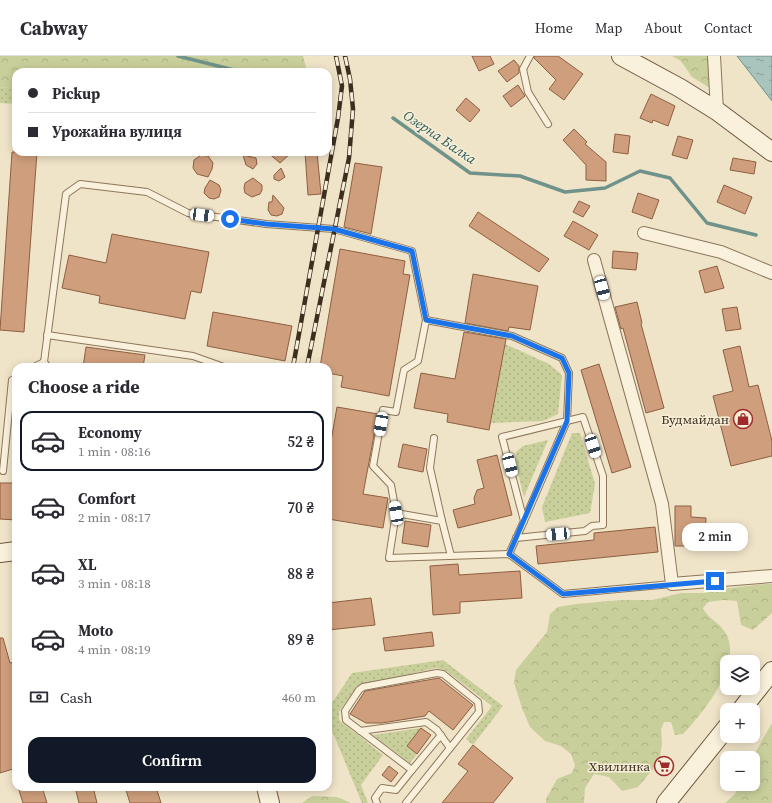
<!DOCTYPE html>
<meta charset="utf-8">
<style>
:root{--surface:#fff;--page:#f2f2f3;--text:#2b2b33;--muted:#7c7c81;--line:#e1e1e2;--accent:#111827}
body{margin:0;font-family:"Source Serif 4",serif;background:var(--page);color:var(--text);height:100vh;display:flex;flex-direction:column;font-size:15px;white-space:nowrap}
*{box-sizing:border-box;margin:0}
p{font-size:13px;color:var(--muted)}
.icon{flex:none;width:22px;height:22px;fill:none;stroke:currentColor;stroke-width:2;stroke-linecap:round;stroke-linejoin:round}
.map{position:relative;flex:1;overflow:hidden}
.panel{position:absolute;left:12px;top:307px;width:320px;height:428px;display:flex;flex-direction:column;background:var(--surface);border-radius:12px;box-shadow:0 2px 10px #0003}
.panel>*{flex:none}
.banner{position:absolute;left:12px;top:12px;width:320px;height:88px;border-radius:12px;box-shadow:0 2px 10px #0003;display:grid;align-content:center;height:88px;padding:0 16px;background:var(--surface)}
.controls{position:absolute;left:720px;top:599px;display:grid;gap:8px}
.controls a{display:grid;place-items:center;width:40px;height:40px;border-radius:8px;background:var(--surface);box-shadow:0 2px 10px #0003;font-size:20px}
.end{position:absolute;width:18px;height:18px;margin:-9px;border:5px solid #1a73e8;background:#fff;box-shadow:0 0 0 2px #fff}
.from{border-radius:50%}
.bubble{position:absolute;height:28px;border-radius:12px;background:var(--surface);box-shadow:0 2px 10px #0003;font-size:13px;font-weight:600;line-height:28px;text-align:center}
.car{position:absolute;width:12px;height:24px;margin:-12px -6px;border-radius:5px;box-shadow:0 0 3px 1px #0007;background:linear-gradient(#fff 24%,#345 0 40%,#fff 0 76%,#345 0 86%,#fff 0)}
.banner b{display:flex;align-items:center;gap:14px;height:38px;font-size:15px}
.banner b+b{border-top:1px solid var(--line)}
.banner i{width:10px;height:10px;background:var(--text)}
ul{padding:0;list-style:none}
li{display:flex;align-items:center;gap:12px;height:60px;margin:0 8px 6px;padding:0 8px;border:2px solid transparent;border-radius:12px}
li div{flex:1}
li b{display:block;font-size:15px}
li em{font-style:normal;font-weight:600}
li.selected{border-color:var(--accent)}
li>.icon{width:36px;height:36px;stroke-width:1.5}
h2{padding:0 16px;font-size:18px;line-height:48px}
.pay{display:flex;align-items:center;gap:10px;height:44px;padding:0 16px;font-size:15px}
.pay p{margin-inline-start:auto}
.primary-button{display:flex;gap:8px;margin-top:auto;padding:8px 16px}
.primary-button a{flex:1;height:46px;border-radius:12px;background:var(--accent);color:#fff;font-size:16px;font-weight:600;line-height:46px;text-align:center}
header{display:flex;align-items:center;gap:24px;box-sizing:border-box;height:56px;padding:0 20px;background:var(--surface);border-bottom:1px solid var(--line)}
header strong{font-size:19px}
nav{display:flex;gap:22px;margin-inline-start:auto;font-size:14px}
.map>svg:first-child{display:block}
</style>
<header>
<strong>Cabway</strong>
<nav><a>Home</a><a>Map</a><a>About</a><a>Contact</a></nav>
</header>
<div class="map">
<svg width="772" height="747" viewBox="0 0 772 747">
<defs>
<pattern id="green-dots" width="8" height="8" patternUnits="userSpaceOnUse"><rect width="8" height="8" fill="#c9cf9b"/><path d="M2 2h.1M6 6h.1" fill="none" stroke="#aeb285" stroke-width="1.8" stroke-linecap="round"/></pattern>
<pattern id="forest-crowns" width="20" height="18" patternUnits="userSpaceOnUse"><rect width="20" height="18" fill="#c9cf9b"/><path d="M2 6a3 3 0 1 1 6 0M12 15a3 3 0 1 1 6 0" fill="none" stroke="#aeb285"/></pattern>
<pattern id="water-ripples" width="26" height="14" patternUnits="userSpaceOnUse"><rect width="26" height="14" fill="#a9c4bc"/><path d="M2 4q2-2 4 0t4 0M15 11q2-2 4 0t4 0" fill="none" stroke="#8ba098"/></pattern>
</defs>
<rect width="100%" height="100%" fill="#f0e4c8"/>
<g fill="url(#green-dots)">
<polygon points="0,31 16,33 15,48 0,47"/>
<polygon points="505,288 549,308 562,319 558,358 543,365 491,367"/>
<polygon points="572,377 580,377 595,428 590,457 545,466 542,451"/>
<polygon points="548,384 524,441 515,406 516,396 523,390"/>
<polygon points="443,604 503,650 473,689 466,683 492,650 445,614 436,612 357,630 339,656 339,664 383,699 361,729 368,747 362,747 328,665 328,653 352,617"/>
<polygon points="421,672 407,690 417,698 410,707 373,679"/>
</g>
<g fill="url(#forest-crowns)">
<polygon points="0,0 303,0 307,15 16,16 16,33 0,31"/>
<polygon points="672,0 707,0 711,2 713,34 692,21 681,5"/>
<path d="M765,528h7v29l-19,17 -12,-5 -4,-24 -14,-1 -15,2 -5,6c6,13 19,14 25,30 11,30 -25,75 -45,96l-8,1 -4,-13h-7l-3,7 1,15 -3,18 -21,25 -16,4 -13,-14 -15,-3 -9,14 -1,15h-38v-4l11,-20 15,-6 3,-8 -4,-11 -10,-8 -16,-5 -15,-14 -8,-19 -8,-25 2,-13 31,-38 3,-18 8,-7 18,-3 45,-4h31l29,-7h24l17,-4z"/>
<polygon points="772,667 772,747 725,747 735,738 739,728 753,728 752,702"/>
<polygon points="312,740 337,741 351,747 302,747"/>
</g>
<polygon fill="url(#water-ripples)" stroke="#6f938a" points="737,0 772,0 772,45"/>
<g fill="none" stroke-linecap="round" stroke-linejoin="round">
<g stroke="#6f938a" stroke-width="3.5">
<polyline points="178,0 242,16"/>
<polyline points="393,62 470,117 520,120 565,136 605,132 640,115 670,122 707,167 756,179"/>
</g>
</g>
<g fill="#cf9f7d" stroke="#8d5f41">
<polygon points="472,0 490,0 494,8 479,15"/>
<polygon points="534,0 558,0 583,18 564,44 549,33 556,24 534,2"/>
<polygon points="514,4 519,10 519,17 507,26 498,15"/>
<polygon points="518,29 525,40 511,51 503,40"/>
<polygon points="651,38 675,50 668,70 653,64 652,67 640,62"/>
<polygon points="466,42 480,54 470,66 456,54"/>
<polygon points="574,73 587,86 585,88 606,106 606,125 586,124 586,109 563,84"/>
<polygon points="615,78 630,80 628,98 613,96"/>
<polygon points="678,80 693,84 687,103 672,99"/>
<polygon points="12,96 37,96 24,276 0,274"/>
<polygon points="267,96 292,96 280,107"/>
<polygon points="305,96 317,96 321,138 308,139"/>
<polygon points="201,99 208,100 213,107 212,113 208,121 197,118 193,112 194,104"/>
<polygon points="243,99 256,102 257,108 253,113 246,109"/>
<polygon points="733,102 756,106 754,118 730,114"/>
<polygon points="355,107 382,111 371,178 344,171"/>
<polygon points="281,112 285,121 279,125 274,123 274,119"/>
<polygon points="253,122 262,129 262,134 260,138 252,141 245,137 244,132 245,127"/>
<polygon points="210,124 219,129 221,134 219,141 214,143 209,142 204,137 205,132"/>
<polygon points="724,129 752,141 745,158 717,146"/>
<polygon points="638,137 659,144 652,163 632,156"/>
<polygon points="273,139 284,152 282,158 277,160 271,159 268,154 269,146 272,146"/>
<polygon points="579,145 590,150 583,161 573,156"/>
<polygon points="478,156 549,203 539,216 469,170"/>
<polygon points="573,165 598,179 589,194 564,180"/>
<polygon points="112,178 209,196 201,237 191,235 185,263 99,247 100,240 62,232 69,199 106,207"/>
<polygon points="340,193 405,205 403,218 410,219 389,340 341,331 343,320 328,317 328,311 320,311"/>
<polygon points="613,195 638,197 636,214 612,212"/>
<polygon points="717,210 724,232 705,237 699,215"/>
<polygon points="473,218 538,230 530,274 509,271 508,275 465,267"/>
<polygon points="637,246 642,267 641,268 664,352 646,357 623,272 621,273 615,251"/>
<polygon points="737,251 741,273 726,275 722,253"/>
<polygon points="213,256 292,270 285,305 207,290"/>
<polygon points="464,276 506,283 489,374 447,366 448,358 414,352 421,317 455,323"/>
<polygon points="740,290 749,331 758,329 772,385 772,400 731,410 713,340 733,335 723,294"/>
<polygon points="86,291 145,299 143,311 83,311"/>
<polygon points="599,308 631,411 612,417 581,314"/>
<polygon points="337,351 378,358 363,438 388,442 383,472 328,463 328,402"/>
<polygon points="403,388 427,393 423,416 398,411"/>
<polygon points="497,399 512,459 458,472 453,454 475,448 474,442 477,434 484,432 477,404"/>
<polygon points="0,427 16,427 16,464 0,463"/>
<polygon points="675,450 691,450 691,461 706,462 705,481 685,481 685,490 675,490"/>
<polygon points="405,465 431,469 428,491 402,487"/>
<polygon points="655,471 658,496 538,508 536,490 594,484 594,477"/>
<polygon points="458,508 459,519 520,515 522,542 460,546 460,557 433,559 430,510"/>
<polygon points="371,542 375,569 328,574 328,547"/>
<polygon points="432,576 434,590 385,595 383,582"/>
<polygon points="0,582 3,582 10,607 16,605 16,712 0,717"/>
<polygon points="439,622 473,649 453,674 429,655 425,660 382,667 366,667 350,658 365,635"/>
<polygon points="421,672 431,679 417,698 407,690"/>
<polygon points="473,689 513,722 493,747 442,747 468,715 458,708"/>
<polygon points="389,710 398,717 391,726 382,719"/>
<polygon points="18,731 42,731 47,747 23,747"/>
<polygon points="75,731 93,731 97,747 79,747"/>
<polygon points="125,731 156,731 161,747 130,747"/>
</g>
<g fill="none" stroke-linecap="round" stroke-linejoin="round">
<g stroke="#8d765c" stroke-width="8">
<g id="lane">
<polyline points="530,0 523,13 528,36 548,68"/>
<polyline points="47,279 193,300 224,311"/>
<polyline points="34,311 44,306"/>
<polyline points="48,311 44,306 66,138 80,128 147,136 188,157 266,168 334,173 412,195 426,264 512,280 562,302 569,317 567,365 524,465"/>
<polyline points="434,382 430,412 442,465"/>
<polyline points="3,415 12,324 16,322"/>
<polyline points="396,457 391,429 373,410 383,354 396,356 404,314 418,305 426,264"/>
<polyline points="509,498 524,465 502,381 583,361 603,420 603,469 592,470 585,475 516,482"/>
<polyline points="451,500 442,465 396,457 389,502 509,498 563,538 672,528"/>
<polyline points="360,675 426,666 437,674 450,692"/>
<polyline points="412,714 441,679"/>
<polyline points="377,747 375,742 382,732 396,734 412,714 346,664 345,655 359,634 363,631 437,617 443,618 478,646 479,656 406,747"/>
</g>
</g>
<g stroke="#8d765c" stroke-width="14">
<g id="street">
<polyline points="714,0 717,55"/>
<polyline points="644,177 721,196 772,217"/>
<polyline points="594,204 662,448 672,528 772,520"/>
</g>
</g>
<g stroke="#6f573f" stroke-width="20">
<g id="secondary">
<polyline points="621,0 680,32 717,55 772,96"/>
<polyline points="0,497 16,495"/>
<polyline points="741,654 772,615"/>
<polyline points="266,731 270,747"/>
<polyline points="666,747 727,671"/>
</g>
</g>
<use href="#lane" stroke="#faf1dc" stroke-width="6"/>
<use href="#street" stroke="#faf1dc" stroke-width="12"/>
<use href="#secondary" stroke="#faf1dc" stroke-width="18"/>
<g stroke="#3d2e20" stroke-width="4.5">
<g id="rail">
<polyline points="293,311 338,62 342,30 336,0"/>
<polyline points="307,311 349,102 353,53 350,23 345,0"/>
</g>
</g>
<use href="#rail" stroke="#f7eed8" stroke-width="3" stroke-dasharray="9" stroke-linecap="butt"/>
</g>
<g fill="none" stroke-linecap="round" stroke-linejoin="round">
<polyline stroke="#1a73e8" stroke-width="5" points="230,163 266,168 334,173 412,195 426,264 512,280 562,302 569,317 567,365 509,498 563,538 715,525"/>
</g>
<defs>
<g id="shop-ring" transform="scale(1)"><circle r="9.5" fill="#f7eed8" stroke="#9e2a2b" stroke-width="1.5"/><path d="M-5-2.5h2.3a2.7 3.5 0 0 1 5.4 0H5L5.5 6h-11ZM-1.5-2.5h3a1.5 2.3 0 0 0-3 0Z" fill="#9e2a2b"/></g>
<g id="supermarket-ring" transform="scale(1)"><circle r="9.5" fill="#f7eed8" stroke="#9e2a2b" stroke-width="1.5"/><path d="M-6-5.5h2.5l.6 2H6L4.5 2H-2.5L-4.4-4H-6ZM-1.5 3.2a1.3 1.3 0 1 0 .1 0ZM3 3.2a1.3 1.3 0 1 0 .1 0Z" fill="#9e2a2b"/></g>
</defs>
<g fill-rule="evenodd">
<use href="#shop-ring" x="743" y="363"/>
<use href="#supermarket-ring" x="664" y="710"/>
</g>
<g text-anchor="middle" dominant-baseline="central" stroke-width="3" stroke-linejoin="round" paint-order="stroke">
<g font-size="13" fill="#3d2e20" stroke="#f7eed8" text-anchor="end">
<text x="729" y="363">Будмайдан</text>
<text x="650" y="710">Хвилинка</text>
</g>
<g font-size="14" font-style="italic" fill="#2f5d5a" stroke="#f7eed8">
<text transform="translate(440 81) rotate(34)">Озерна Балка</text>
</g>
</g>
</svg>
<div class="controls">
<a><svg class="icon" aria-label="layers" viewBox="0 0 24 24"><path d="M12 4l9 5-9 5-9-5zM3 14l9 5 9-5"/></svg></a>
<a>+</a>
<a>−</a>
</div>
<i class="end from" style="left:230px;top:163px"></i>
<i class="end" style="left:715px;top:525px"></i>
<div class="bubble" style="left:682px;top:467px;width:66px">2 min</div>
<i class="car" style="left:202px;top:159px;rotate:97deg"></i>
<i class="car" style="left:602px;top:232px;rotate:165deg"></i>
<i class="car" style="left:381px;top:368px;rotate:190deg"></i>
<i class="car" style="left:593px;top:390px;rotate:162deg"></i>
<i class="car" style="left:510px;top:409px;rotate:165deg"></i>
<i class="car" style="left:396px;top:457px;rotate:351deg"></i>
<i class="car" style="left:558px;top:478px;rotate:265deg"></i>
<div class="banner">
<b><i class="from"></i>Pickup</b>
<b><i></i>Урожайна вулиця</b>
</div>
<section class="panel">
<h2>Choose a ride</h2>
<ul>
<li class="selected"><svg class="icon" aria-label="car" viewBox="0 0 24 24"><path d="M5 17H2v-5l4-1 3-4h7l3 4 3 1v5h-3M9 17h6M6 11h13"/><circle cx="7" cy="17" r="2"/><circle cx="17" cy="17" r="2"/></svg><div><b>Economy</b><p>1 min · 08:16</p></div><em>52 ₴</em></li>
<li><svg class="icon" aria-label="car" viewBox="0 0 24 24"><path d="M5 17H2v-5l4-1 3-4h7l3 4 3 1v5h-3M9 17h6M6 11h13"/><circle cx="7" cy="17" r="2"/><circle cx="17" cy="17" r="2"/></svg><div><b>Comfort</b><p>2 min · 08:17</p></div><em>70 ₴</em></li>
<li><svg class="icon" aria-label="car" viewBox="0 0 24 24"><path d="M5 17H2v-5l4-1 3-4h7l3 4 3 1v5h-3M9 17h6M6 11h13"/><circle cx="7" cy="17" r="2"/><circle cx="17" cy="17" r="2"/></svg><div><b>XL</b><p>3 min · 08:18</p></div><em>88 ₴</em></li>
<li><svg class="icon" aria-label="car" viewBox="0 0 24 24"><path d="M5 17H2v-5l4-1 3-4h7l3 4 3 1v5h-3M9 17h6M6 11h13"/><circle cx="7" cy="17" r="2"/><circle cx="17" cy="17" r="2"/></svg><div><b>Moto</b><p>4 min · 08:19</p></div><em>89 ₴</em></li>
</ul>
<div class="pay"><svg class="icon" aria-label="cash" viewBox="0 0 24 24"><path d="M3 7h18v10H3z"/><circle cx="12" cy="12" r="2"/></svg>Cash<p>460 m</p></div>
<div class="primary-button"><a>Confirm</a></div>
</section>
</div>
